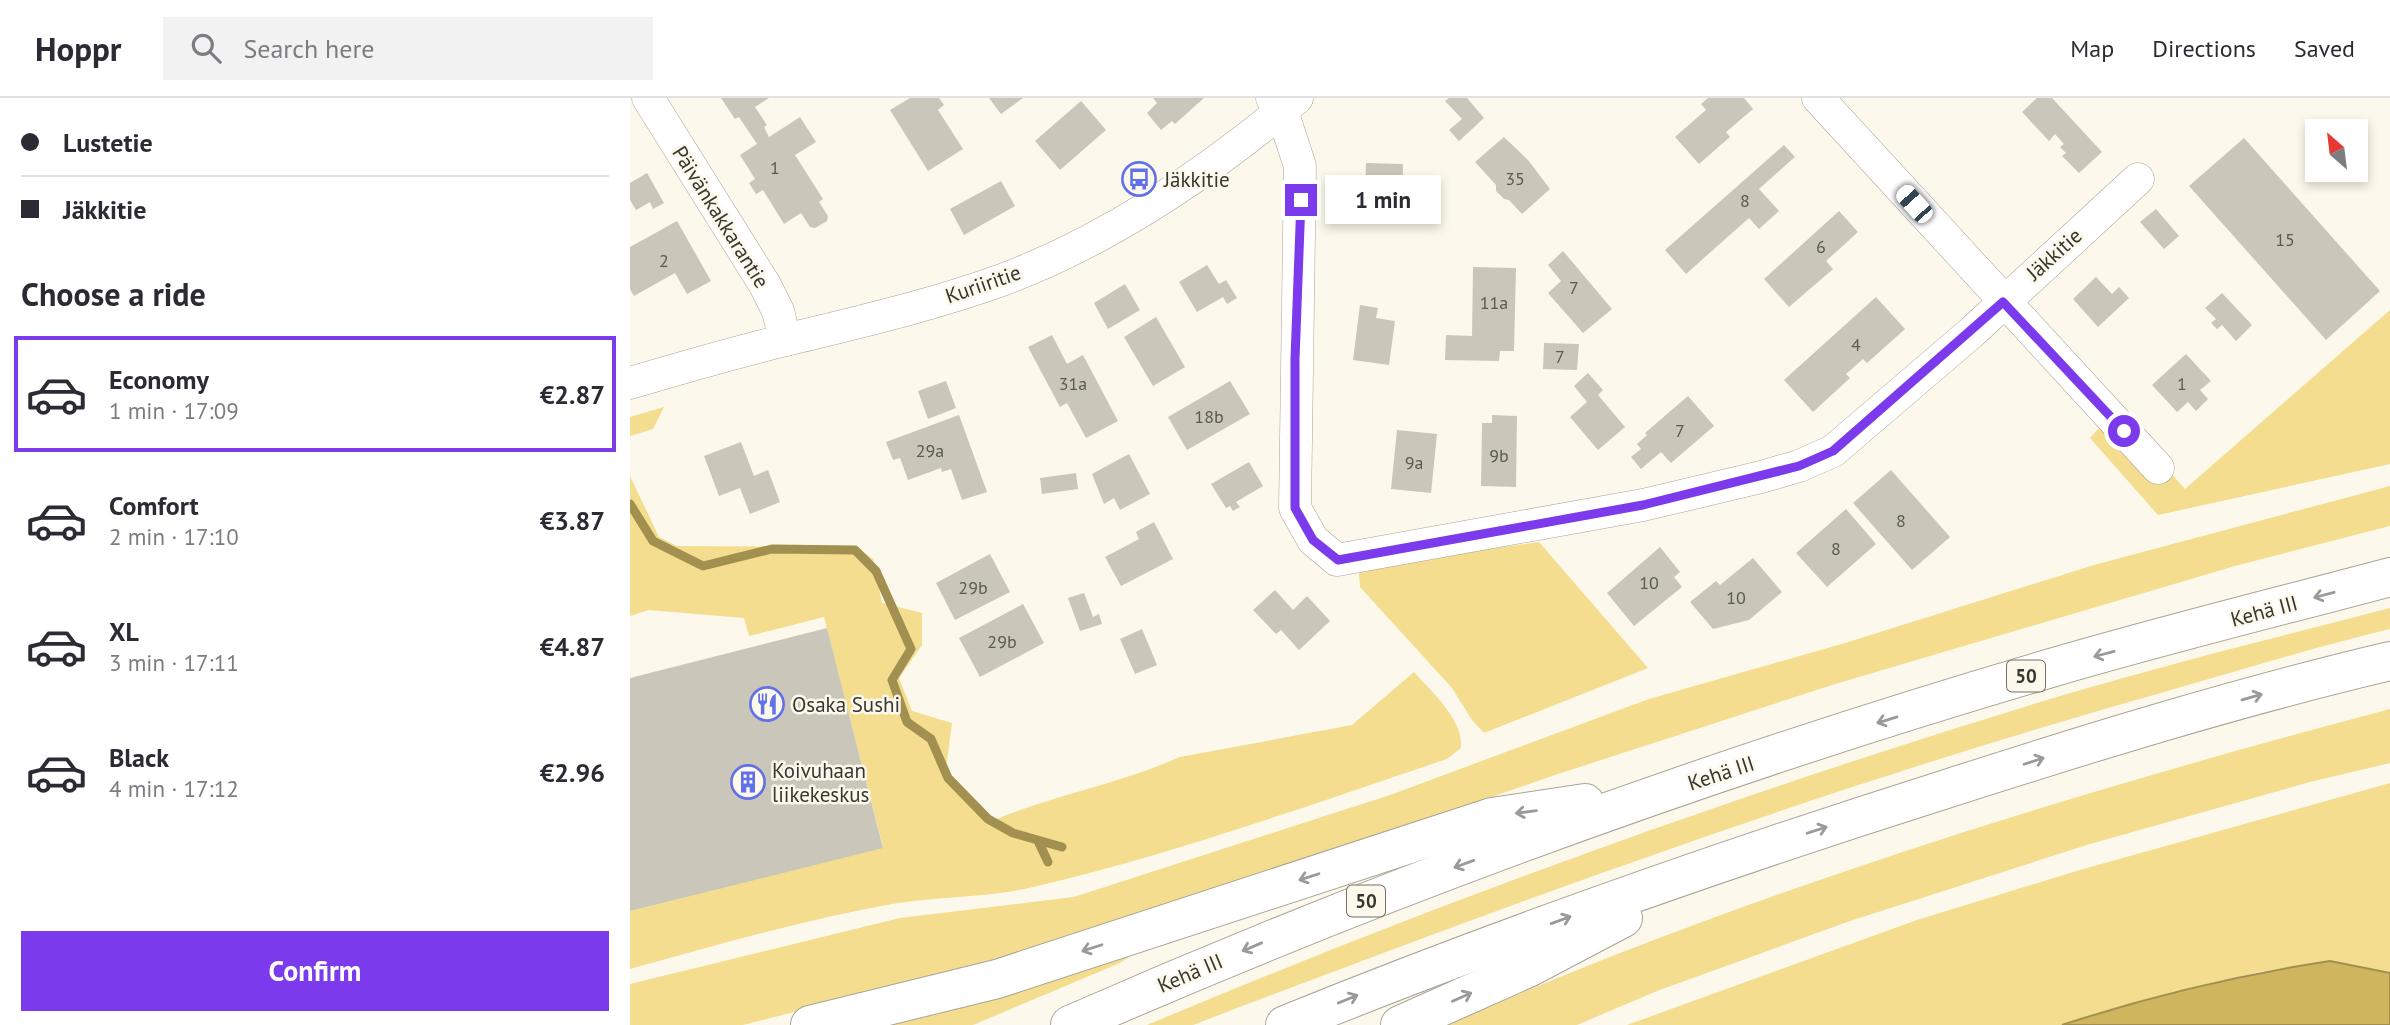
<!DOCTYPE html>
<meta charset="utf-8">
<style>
:root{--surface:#fff;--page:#f2f2f3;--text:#2b2b33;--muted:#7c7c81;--line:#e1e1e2;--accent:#7c3aed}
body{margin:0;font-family:"PT Sans",sans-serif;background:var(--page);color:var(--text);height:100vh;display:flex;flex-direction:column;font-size:26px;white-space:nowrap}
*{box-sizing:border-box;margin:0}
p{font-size:23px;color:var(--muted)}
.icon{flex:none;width:38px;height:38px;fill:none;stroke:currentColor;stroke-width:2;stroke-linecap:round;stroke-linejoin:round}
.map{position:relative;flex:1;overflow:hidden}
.details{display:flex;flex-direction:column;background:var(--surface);width:630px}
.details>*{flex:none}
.top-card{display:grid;align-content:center;height:154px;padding:0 21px;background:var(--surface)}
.needle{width:46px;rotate:332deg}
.buttons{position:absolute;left:1675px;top:21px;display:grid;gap:14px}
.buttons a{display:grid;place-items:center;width:63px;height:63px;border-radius:0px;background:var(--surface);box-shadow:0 4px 10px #0003;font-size:35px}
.end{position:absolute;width:32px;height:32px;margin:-16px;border:9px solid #7c3aed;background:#fff;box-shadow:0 0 0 4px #fff}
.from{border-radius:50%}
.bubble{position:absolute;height:49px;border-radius:0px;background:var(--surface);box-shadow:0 4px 10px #0003;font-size:23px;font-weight:700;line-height:49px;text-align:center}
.car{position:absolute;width:21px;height:42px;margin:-21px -10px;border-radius:9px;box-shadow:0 0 5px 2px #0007;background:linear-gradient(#fff 24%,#345 0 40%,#fff 0 76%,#345 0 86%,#fff 0)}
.top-card b{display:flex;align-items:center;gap:24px;height:66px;font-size:26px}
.top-card b+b{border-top:2px solid var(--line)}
.top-card i{width:18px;height:18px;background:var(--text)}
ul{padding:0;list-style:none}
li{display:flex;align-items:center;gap:21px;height:116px;margin:0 14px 10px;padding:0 7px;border:4px solid transparent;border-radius:0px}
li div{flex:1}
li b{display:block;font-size:26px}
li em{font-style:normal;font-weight:700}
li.current{border-color:var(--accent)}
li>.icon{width:63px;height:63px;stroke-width:1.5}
h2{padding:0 21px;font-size:32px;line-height:84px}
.action{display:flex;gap:14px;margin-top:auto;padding:14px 21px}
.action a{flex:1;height:80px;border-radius:0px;background:var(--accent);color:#fff;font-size:28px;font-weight:700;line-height:80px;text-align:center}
header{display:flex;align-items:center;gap:42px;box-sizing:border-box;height:98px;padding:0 35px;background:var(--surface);border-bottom:2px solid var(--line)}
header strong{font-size:33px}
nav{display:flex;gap:38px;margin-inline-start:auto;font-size:24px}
.search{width:490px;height:63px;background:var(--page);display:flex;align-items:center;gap:18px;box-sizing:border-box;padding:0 24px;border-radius:0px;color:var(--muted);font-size:26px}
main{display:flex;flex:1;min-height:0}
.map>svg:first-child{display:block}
</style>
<header>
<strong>Hoppr</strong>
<div class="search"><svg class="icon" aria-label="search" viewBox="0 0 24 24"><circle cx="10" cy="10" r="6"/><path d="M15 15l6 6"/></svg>Search here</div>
<nav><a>Map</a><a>Directions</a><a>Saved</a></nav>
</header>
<main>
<section class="details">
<div class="top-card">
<b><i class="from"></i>Lustetie</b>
<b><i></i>Jäkkitie</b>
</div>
<h2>Choose a ride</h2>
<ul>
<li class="current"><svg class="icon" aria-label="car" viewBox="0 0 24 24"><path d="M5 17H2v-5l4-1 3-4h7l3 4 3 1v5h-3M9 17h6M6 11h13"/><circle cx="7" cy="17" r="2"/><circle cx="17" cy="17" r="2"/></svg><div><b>Economy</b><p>1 min · 17:09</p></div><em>€2.87</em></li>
<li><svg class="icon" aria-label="car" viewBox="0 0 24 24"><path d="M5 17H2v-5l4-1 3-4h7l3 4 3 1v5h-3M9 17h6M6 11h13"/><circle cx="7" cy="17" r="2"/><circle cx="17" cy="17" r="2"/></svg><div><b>Comfort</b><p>2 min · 17:10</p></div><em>€3.87</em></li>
<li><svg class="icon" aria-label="car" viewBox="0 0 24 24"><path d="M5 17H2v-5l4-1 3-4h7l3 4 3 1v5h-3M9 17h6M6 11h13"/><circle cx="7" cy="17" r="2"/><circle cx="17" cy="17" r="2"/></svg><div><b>XL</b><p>3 min · 17:11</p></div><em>€4.87</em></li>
<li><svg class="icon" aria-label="car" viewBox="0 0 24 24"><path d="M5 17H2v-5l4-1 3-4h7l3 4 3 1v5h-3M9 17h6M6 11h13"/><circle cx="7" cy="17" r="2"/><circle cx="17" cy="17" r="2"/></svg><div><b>Black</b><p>4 min · 17:12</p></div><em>€2.96</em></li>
</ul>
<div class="action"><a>Confirm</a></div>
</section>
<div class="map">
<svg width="1760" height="927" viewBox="0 0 1760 927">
<rect width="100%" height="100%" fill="#fcf8eb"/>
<g fill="#f4dd8f">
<polygon points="1760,212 1760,366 1528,417 1460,340 1485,313 1555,391"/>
<polygon points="34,309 23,331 0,338 0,319"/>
<path d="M0,378l29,61 18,9 179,1 17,12 9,44 40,10v32l-23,33 13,33 40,12 -6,46 42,54c62,-28 130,-38 192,-66l172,-32 62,-53c17,19 50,48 47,76l-14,11c-137,46 -273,95 -414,128 -45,11 -95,9 -141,17 -88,16 -176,41 -262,65v-58l253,-64 -59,-230 -75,19 -5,-18 -95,-8 -19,6z"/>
<polygon points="1760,388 1760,428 1605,468 1202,587 925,677 531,814 385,858 113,927 0,927 0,886 270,820 444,799 760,697 1019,601 1215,545 1464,467"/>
<polygon points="909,444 1018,570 854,635 842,622 822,590 730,489 729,476 733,469"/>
<path d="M1760,510v21c-76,18 -151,42 -226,63 -331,93 -650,210 -971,333h-46c286,-120 577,-226 874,-317 122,-38 246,-68 369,-100z"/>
<path d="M1760,611v54l-80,19 -220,62 -240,77 -193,70 -80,34h-131c304,-133 623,-231 944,-316z"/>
<polygon points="1760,685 1760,875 1700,863 1630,874 1542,894 1432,927 997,927 1287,822 1450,772"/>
<polygon points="514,849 490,865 343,927 238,927"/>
</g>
<path fill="#cfb65e" stroke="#a29050" stroke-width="2" d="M1700,863l60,12v52h-328c88,-29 177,-50 268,-64z"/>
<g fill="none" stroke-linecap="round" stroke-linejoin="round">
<g stroke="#a29050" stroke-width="9">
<polyline points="0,406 23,443 73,468 142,451 225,452 246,473 281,551 262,582 277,624 301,641 318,680 358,721 383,735 432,749"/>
<polyline points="409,745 418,764"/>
</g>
</g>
<g fill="#cac7ba">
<polygon points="91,0 139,0 125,9 137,27 134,29 139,39 170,19 186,44 165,57 193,101 189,104 198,118 197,123 185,130 180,129 171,115 154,126 133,92 126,96 119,85 125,81 110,57 127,46 109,19 105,21"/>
<polygon points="280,0 309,0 314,7 308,12 333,51 298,73 260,12"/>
<polygon points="359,0 393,0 371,16"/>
<polygon points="523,0 574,0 545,26 542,23 531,32 517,15 527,5"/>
<polygon points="819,0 837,0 854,20 829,43 819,32 832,21 815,3"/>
<polygon points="1078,0 1114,0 1123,11 1096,34 1100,39 1069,66 1045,39 1076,12 1071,6"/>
<polygon points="1407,0 1422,0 1472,54 1449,75 1432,58 1436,55 1430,49 1434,46 1425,36 1419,43 1392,14"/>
<polygon points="451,3 476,32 430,72 405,43"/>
<polygon points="874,39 898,62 920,91 892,116 879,102 874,101 866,93 866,87 845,64"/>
<polygon points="1614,40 1750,193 1696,242 1559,88"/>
<polygon points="1154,47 1165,59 1129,91 1149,113 1129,131 1119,120 1056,176 1035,152"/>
<polygon points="736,65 773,66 772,112 765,112 764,118 752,118 752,110 735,109"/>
<polygon points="17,75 34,105 23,111 20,104 6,112 0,102 0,85"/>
<polygon points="371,83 385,108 334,137 320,111"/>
<polygon points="1526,111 1549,138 1534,151 1510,124"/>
<polygon points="1209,113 1228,134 1196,163 1203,171 1159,209 1134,181"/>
<polygon points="47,123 81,183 57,196 45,175 4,198 0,191 0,149"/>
<polygon points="933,153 982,211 953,235 918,195 931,183 918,167"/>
<polygon points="577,167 589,186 596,182 607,200 597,206 593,199 567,214 549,184"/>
<polygon points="843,169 886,170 884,253 870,253 869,263 815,262 816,237 842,238"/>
<polygon points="1466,179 1482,196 1489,189 1499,200 1468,229 1443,201"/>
<polygon points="495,186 510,212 478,231 464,205"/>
<polygon points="1592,195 1622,227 1606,243 1592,227 1587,231 1581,225 1586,221 1575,210"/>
<polygon points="1246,199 1275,231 1237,265 1233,261 1216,276 1220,280 1183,314 1154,282"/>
<polygon points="730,207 748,210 746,220 765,223 759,267 723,262"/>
<polygon points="526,219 555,269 523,288 494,239"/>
<polygon points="422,237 437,266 453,257 488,323 456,340 437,305 430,309 398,249"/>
<polygon points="914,245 949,246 947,272 913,271"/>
<polygon points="1556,256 1581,283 1570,292 1578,301 1566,313 1558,304 1547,314 1522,287"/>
<polygon points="958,275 973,292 968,297 995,329 968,352 940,319 957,304 944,288"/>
<polygon points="316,283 326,310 298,321 288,293"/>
<polygon points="600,283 620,316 557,352 538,319"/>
<polygon points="1058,298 1084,328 1041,365 1031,354 1011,371 1001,359 1011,351 1007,346 1017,337 1015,335"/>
<polygon points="329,317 357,394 332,402 321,371 312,374 311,370 278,382 270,360 263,362 256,344"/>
<polygon points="862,317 887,318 886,389 851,388 852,325 862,325"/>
<polygon points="767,332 807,336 801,395 761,391"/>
<polygon points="111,344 124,378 138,372 150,404 120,416 110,390 89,398 74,358"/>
<polygon points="499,356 520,396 490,412 484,400 474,406 462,376"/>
<polygon points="619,364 633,388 606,404 610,409 603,413 600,408 596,410 581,386"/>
<polygon points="1261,372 1320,439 1282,472 1223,405"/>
<polygon points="446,375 448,391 412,396 410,380"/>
<polygon points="1216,411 1246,446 1197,489 1166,455"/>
<polygon points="524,424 543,461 491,488 475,459 509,441 506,434"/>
<polygon points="1030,449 1050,474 1044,479 1052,489 1004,528 977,495"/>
<polygon points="360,456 380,494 325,522 306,485"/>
<polygon points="1123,460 1152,494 1119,522 1083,531 1060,504 1086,483 1090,487"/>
<polygon points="645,492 663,512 677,498 700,523 669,552 651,532 646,536 623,512"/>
<polygon points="454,495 463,519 469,516 472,526 450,533 438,500"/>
<polygon points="393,506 414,545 350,579 329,540"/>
<polygon points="197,530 253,750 0,813 0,580"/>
<polygon points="512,531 527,567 505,576 490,541"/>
</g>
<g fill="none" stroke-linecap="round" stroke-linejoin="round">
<g stroke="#a8a498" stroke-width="33">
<g id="minor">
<polyline points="18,0 135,187 148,213 155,242"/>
<polyline points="642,0 652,13 670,68 665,410 683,442 707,462 1013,407 1131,379 1169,368 1203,353 1342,234 1508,81"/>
<polyline points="1188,0 1528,370"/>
<path d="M0,285c54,-16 109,-32 164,-45 69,-17 138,-33 205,-57 109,-40 209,-108 298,-183"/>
</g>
</g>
<g stroke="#a8a498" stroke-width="40">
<g id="highway">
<polyline points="180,927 367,881 862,719 955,705"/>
<path d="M440,927c319,-140 647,-259 981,-357 112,-33 226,-61 339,-91"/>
<path d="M655,927c215,-87 434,-164 655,-234 149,-48 298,-94 450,-130"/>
<polyline points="770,927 898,870 993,820"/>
</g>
</g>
<use href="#minor" stroke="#fff" stroke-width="32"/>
<use href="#highway" stroke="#fff" stroke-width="38"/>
</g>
<defs><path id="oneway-shaft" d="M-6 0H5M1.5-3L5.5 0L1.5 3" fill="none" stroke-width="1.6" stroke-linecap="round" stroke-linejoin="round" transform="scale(1.75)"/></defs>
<g stroke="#9c9a98">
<use href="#oneway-shaft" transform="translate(1694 497) rotate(165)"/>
<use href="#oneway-shaft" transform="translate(1474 556) rotate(165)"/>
<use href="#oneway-shaft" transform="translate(1622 599) rotate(-16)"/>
<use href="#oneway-shaft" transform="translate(1257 622) rotate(163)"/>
<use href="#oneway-shaft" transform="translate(1404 663) rotate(-18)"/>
<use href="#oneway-shaft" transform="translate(896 714) rotate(172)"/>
<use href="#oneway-shaft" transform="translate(1187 732) rotate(-18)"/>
<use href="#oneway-shaft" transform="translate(834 766) rotate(160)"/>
<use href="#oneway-shaft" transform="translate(679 779) rotate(162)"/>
<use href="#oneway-shaft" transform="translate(931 822) rotate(-20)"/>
<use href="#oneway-shaft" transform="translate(622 849) rotate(157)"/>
<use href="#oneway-shaft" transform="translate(462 850) rotate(162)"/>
<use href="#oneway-shaft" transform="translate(832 899) rotate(-24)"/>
<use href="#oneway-shaft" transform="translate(718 901) rotate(-22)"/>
</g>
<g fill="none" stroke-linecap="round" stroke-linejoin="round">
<polyline stroke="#7c3aed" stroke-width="9" points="671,102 665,261 665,410 683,442 708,462 1013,407 1169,368 1203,353 1373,204 1494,333"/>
</g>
<defs>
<g id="bus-ring" transform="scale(1.75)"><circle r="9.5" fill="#fcf8eb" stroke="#6171e9" stroke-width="1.5"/><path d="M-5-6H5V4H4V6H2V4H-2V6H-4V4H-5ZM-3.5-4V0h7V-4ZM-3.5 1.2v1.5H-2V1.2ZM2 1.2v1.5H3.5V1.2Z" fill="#6171e9"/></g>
<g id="restaurant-ring" transform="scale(1.75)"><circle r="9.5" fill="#fcf8eb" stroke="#6171e9" stroke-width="1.5"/><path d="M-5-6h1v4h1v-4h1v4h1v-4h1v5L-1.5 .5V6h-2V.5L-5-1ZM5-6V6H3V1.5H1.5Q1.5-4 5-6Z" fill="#6171e9"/></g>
<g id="building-ring" transform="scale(1.75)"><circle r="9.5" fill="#fcf8eb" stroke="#6171e9" stroke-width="1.5"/><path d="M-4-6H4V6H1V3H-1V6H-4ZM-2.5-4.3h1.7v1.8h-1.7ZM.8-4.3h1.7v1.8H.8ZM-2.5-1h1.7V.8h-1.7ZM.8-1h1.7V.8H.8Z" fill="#6171e9"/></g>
</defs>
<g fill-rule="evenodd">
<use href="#bus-ring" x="509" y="81"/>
<use href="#restaurant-ring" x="137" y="606"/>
<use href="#building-ring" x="118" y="684"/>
</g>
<g text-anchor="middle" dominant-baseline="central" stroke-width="5" stroke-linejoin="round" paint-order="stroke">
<g font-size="18" fill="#5c5a53">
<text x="145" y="69">1</text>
<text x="885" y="80">35</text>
<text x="1115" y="102">8</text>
<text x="1655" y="141">15</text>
<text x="1191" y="148">6</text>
<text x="34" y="162">2</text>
<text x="944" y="189">7</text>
<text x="864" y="204">11a</text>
<text x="1226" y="246">4</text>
<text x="930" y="258">7</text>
<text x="443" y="285">31a</text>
<text x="1552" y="285">1</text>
<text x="579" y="318">18b</text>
<text x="1050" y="332">7</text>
<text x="300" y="352">29a</text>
<text x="869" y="357">9b</text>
<text x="784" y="364">9a</text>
<text x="1271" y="422">8</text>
<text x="1206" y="450">8</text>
<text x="1019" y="484">10</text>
<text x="343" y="489">29b</text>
<text x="1106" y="499">10</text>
<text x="372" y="543">29b</text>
</g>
<g fill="#fcf8eb" stroke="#737069" stroke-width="2">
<rect x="1377" y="562.5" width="38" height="31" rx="5"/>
<rect x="717" y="787.5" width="38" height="31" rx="5"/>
</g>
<g font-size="19" font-weight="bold" fill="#383631">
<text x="1396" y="578">50</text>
<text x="736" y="803">50</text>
</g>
<g font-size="21" fill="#383631" stroke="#fcf8eb" text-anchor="start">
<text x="534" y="81">Jäkkitie</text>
<text x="162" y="606">Osaka Sushi</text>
<text x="142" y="672">Koivuhaan<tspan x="142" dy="24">liikekeskus</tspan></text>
</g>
<g font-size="21" fill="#383631" stroke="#fcf8eb">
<text transform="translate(91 119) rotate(58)">Päivänkakkarantie</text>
<text transform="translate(1424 156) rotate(-42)">Jäkkitie</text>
<text transform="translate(353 186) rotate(-19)">Kuriiritie</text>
<text transform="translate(1634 513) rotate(-15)">Kehä III</text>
<text transform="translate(1091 675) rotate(-18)">Kehä III</text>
<text transform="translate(560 875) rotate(-23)">Kehä III</text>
</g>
</g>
</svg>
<div class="buttons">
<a><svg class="needle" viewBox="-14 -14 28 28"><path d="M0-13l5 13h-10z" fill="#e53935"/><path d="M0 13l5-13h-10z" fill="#7c7c81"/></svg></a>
</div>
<i class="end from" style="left:1494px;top:333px"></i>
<i class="end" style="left:671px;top:102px"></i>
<div class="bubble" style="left:695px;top:77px;width:116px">1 min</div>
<i class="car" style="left:1284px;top:106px;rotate:318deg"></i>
</div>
</main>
